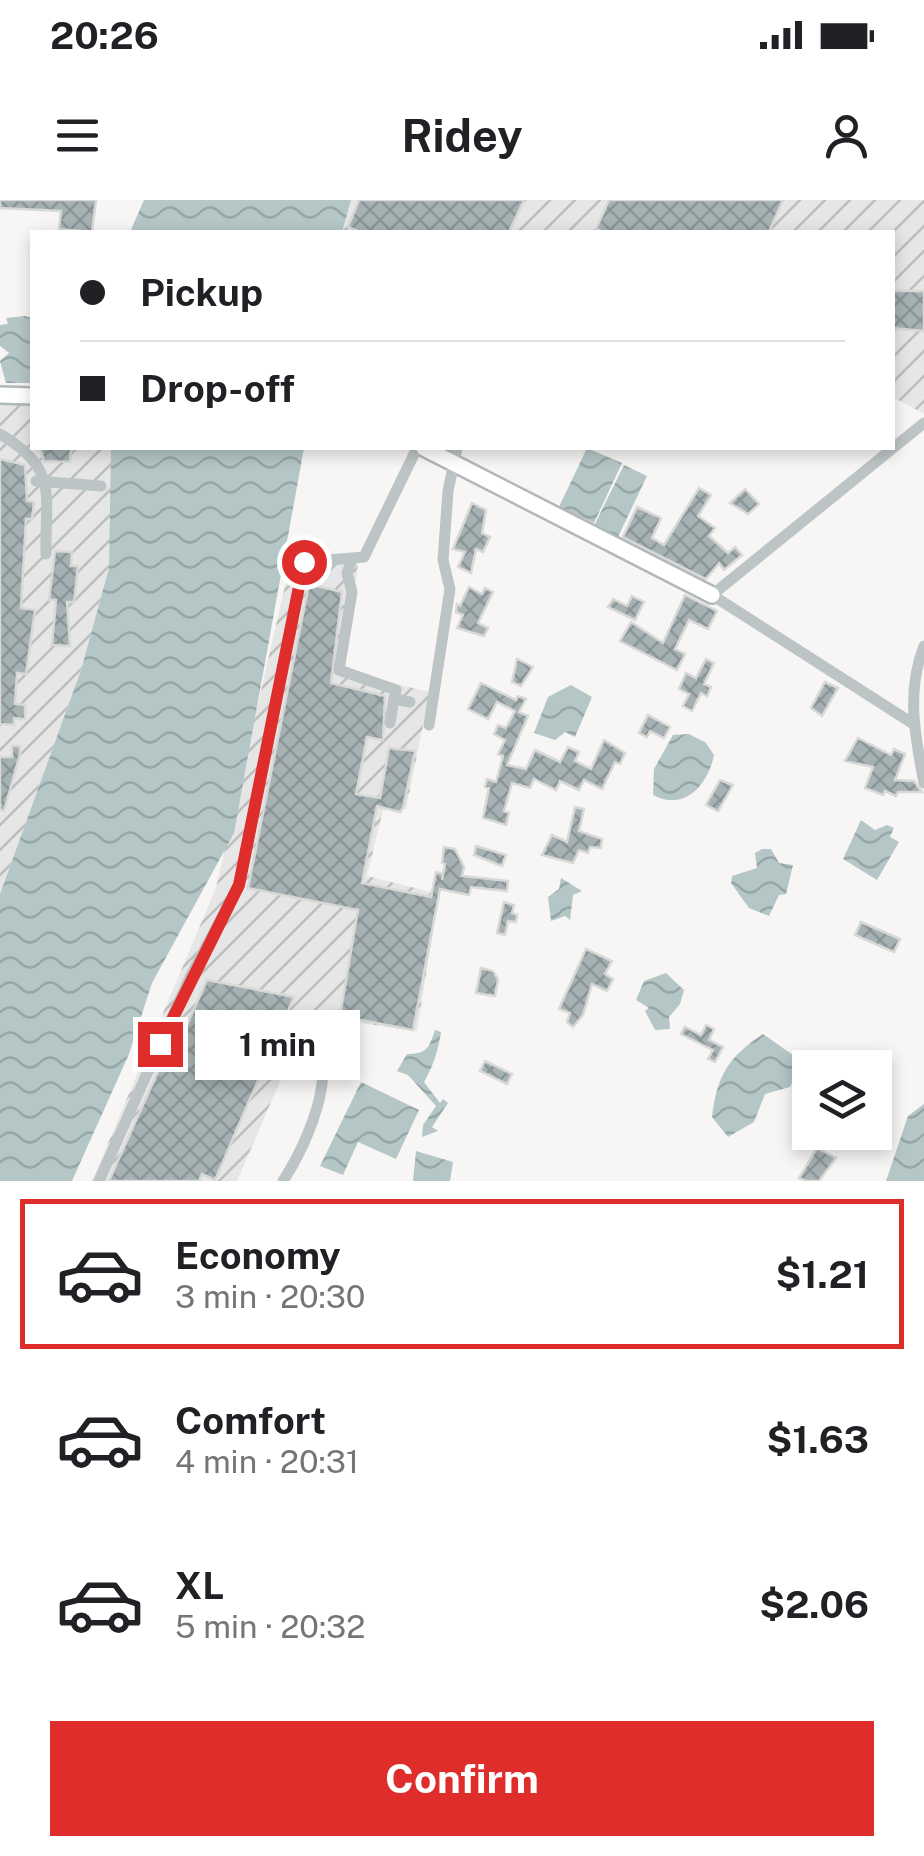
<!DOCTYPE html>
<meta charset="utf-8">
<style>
:root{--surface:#fff;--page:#f2f2f2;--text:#202124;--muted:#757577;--line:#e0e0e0;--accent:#df2d2c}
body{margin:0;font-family:"Public Sans",sans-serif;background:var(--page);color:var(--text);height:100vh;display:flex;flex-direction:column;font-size:38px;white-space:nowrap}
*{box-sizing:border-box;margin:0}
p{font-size:32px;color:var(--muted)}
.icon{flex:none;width:55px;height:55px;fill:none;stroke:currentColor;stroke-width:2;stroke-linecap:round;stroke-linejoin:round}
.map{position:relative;height:981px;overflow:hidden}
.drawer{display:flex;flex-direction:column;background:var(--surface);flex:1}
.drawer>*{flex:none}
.banner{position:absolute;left:30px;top:30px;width:865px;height:220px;border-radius:0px;box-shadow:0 5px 15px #0003;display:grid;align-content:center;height:220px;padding:0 50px;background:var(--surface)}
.buttons{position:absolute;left:792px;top:850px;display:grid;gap:20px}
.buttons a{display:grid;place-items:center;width:100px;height:100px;border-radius:0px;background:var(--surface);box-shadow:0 5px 15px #0003;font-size:50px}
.end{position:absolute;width:45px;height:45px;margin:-22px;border:12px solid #df2d2c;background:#fff;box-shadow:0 0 0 5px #fff}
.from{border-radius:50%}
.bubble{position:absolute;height:70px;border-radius:0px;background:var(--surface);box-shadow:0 5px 15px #0003;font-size:32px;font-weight:700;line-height:70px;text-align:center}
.banner b{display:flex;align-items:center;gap:35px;height:95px;font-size:38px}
.banner b+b{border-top:2px solid var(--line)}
.banner i{width:25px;height:25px;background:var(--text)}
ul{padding:18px 0 0;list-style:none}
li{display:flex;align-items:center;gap:30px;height:150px;margin:0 20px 15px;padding:0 30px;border:5px solid transparent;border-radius:0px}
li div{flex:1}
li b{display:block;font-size:38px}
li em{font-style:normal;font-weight:700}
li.selected{border-color:var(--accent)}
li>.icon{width:90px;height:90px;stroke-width:1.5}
.action{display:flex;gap:20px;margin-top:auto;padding:20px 50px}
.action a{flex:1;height:115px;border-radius:0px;background:var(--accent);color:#fff;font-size:40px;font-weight:700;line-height:115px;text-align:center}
.status{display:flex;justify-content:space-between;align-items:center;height:70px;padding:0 50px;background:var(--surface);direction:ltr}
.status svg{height:28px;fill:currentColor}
header{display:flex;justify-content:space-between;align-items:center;height:130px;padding:0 50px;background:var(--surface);font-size:45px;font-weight:700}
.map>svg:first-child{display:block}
</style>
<div class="status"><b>20:26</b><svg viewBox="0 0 49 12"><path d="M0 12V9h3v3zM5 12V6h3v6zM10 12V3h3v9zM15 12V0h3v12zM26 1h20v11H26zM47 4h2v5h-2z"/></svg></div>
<header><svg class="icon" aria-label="menu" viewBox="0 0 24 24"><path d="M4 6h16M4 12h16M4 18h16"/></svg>Ridey<svg class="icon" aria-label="person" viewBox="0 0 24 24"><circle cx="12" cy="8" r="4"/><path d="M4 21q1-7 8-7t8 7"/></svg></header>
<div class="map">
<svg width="924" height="981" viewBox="0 0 924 981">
<defs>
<pattern id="industrial-furrows" width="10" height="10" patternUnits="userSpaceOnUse" patternTransform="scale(2.5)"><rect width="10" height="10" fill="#e5e6e5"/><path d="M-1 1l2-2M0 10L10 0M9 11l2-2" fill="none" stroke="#bdbfbf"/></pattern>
<pattern id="water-waves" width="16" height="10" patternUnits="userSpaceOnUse" patternTransform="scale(2.5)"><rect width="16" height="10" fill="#b5c6c7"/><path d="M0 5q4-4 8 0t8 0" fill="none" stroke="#97a6a7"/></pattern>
<pattern id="building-cross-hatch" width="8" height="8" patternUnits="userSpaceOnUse" patternTransform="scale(2.5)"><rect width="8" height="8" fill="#a5b1b3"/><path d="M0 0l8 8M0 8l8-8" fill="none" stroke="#8a9597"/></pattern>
</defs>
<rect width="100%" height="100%" fill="#f7f6f4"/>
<g fill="url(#industrial-furrows)">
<polygon points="351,0 924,0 924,214 893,197 892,32 342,32"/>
<polygon points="0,203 32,203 32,248 111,248 114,271 109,368 81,470 0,694"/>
<polygon points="359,357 344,471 430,492 406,609 384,606 367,676 439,694 417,831 337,820 306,821 237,981 92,981 216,688 291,359"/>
</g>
<g fill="url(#water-waves)">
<polygon points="144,0 351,0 342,32 130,32"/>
<polygon points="25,116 32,118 32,183 6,183 0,161 9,153 0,146 0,125 8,124 6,118"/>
<polygon points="111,248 304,248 234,633 152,783 129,854 72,981 0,981 0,694 81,470 109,368"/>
<polygon points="587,248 622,263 594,323 559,307"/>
<polygon points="624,265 647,276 617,339 593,328"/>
<polygon points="571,485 592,497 575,537 565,532 555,540 534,533 548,497"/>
<path d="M689,534l17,9 8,12c-6,30 -30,57 -61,40l1,-26 19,-34z"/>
<polygon points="861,620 875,630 887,625 894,628 890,637 899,642 877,680 843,659"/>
<polygon points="762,649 771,649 779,663 793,665 786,694 779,695 769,716 749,708 731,683 732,676 757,668 755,653"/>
<polygon points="561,678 582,691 573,695 570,720 565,716 551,721 548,697 559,689"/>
<polygon points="666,773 684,790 680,804 669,817 670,829 655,830 645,811 649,808 636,800 644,781"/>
<path d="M435,830l6,2c-3,20 -8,34 -17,50l16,21 3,-4 5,4 -16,24 6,4 -16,6 1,-12 13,-19 -28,-31 -11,-4 10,-17c20,0 22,-6 28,-24z"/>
<path d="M763,834l40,28 -13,25 -25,7 -11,28 -26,15 -16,-20c5,-41 16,-60 51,-83z"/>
<polygon points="361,882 419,910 396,959 358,942 343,975 320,966"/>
<polygon points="924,904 924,981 886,981 908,916"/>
<polygon points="416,951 453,962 450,981 413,981"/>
</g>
<g fill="url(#building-cross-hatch)" stroke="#d8d8d6" stroke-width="2.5">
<polygon points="0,0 96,0 92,32 59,29 61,11 0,8"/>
<polygon points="359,0 524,0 509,32 360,32 348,27"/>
<polygon points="609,0 783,0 769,32 603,32 596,29"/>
<polygon points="893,91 924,91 924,131 892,128"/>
<polygon points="40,248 71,249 70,262 44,261"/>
<polygon points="0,259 25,265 27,301 34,302 32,319 26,319 21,408 35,410 26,474 17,473 15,504 25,505 25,519 14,518 14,525 0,524"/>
<polygon points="699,288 711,295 698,316 715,328 709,336 728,353 735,347 742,355 724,370 719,363 706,379 623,337 637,307 661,318 652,338 664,345"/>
<polygon points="745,289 759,304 748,314 730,303"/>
<polygon points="472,303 486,310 482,333 490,337 483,352 476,349 471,373 458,367 465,352 453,349"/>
<polygon points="55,351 72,352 71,366 78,366 74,402 67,402 70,446 52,445 56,400 49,400"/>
<polygon points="309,384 342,392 331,483 385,496 383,540 367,537 356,594 380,598 389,548 415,551 403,608 400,612 377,606 362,683 431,697 436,672 443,674 442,680 445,664 442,663 444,647 455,649 464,667 462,676 508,681 507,691 471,687 469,695 440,689 413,830 340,816 358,710 248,688"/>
<polygon points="469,387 482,394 485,388 493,392 478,423 488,428 484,436 457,428 463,415 456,412 457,404 460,406"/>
<polygon points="685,395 717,411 708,429 689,420 675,449 685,454 677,470 620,441 631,422 663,443"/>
<polygon points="632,396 644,402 635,420 608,407 613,399 627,406"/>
<polygon points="517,459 533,467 521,486 512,482"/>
<polygon points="706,459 714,463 704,484 711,487 707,496 701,493 692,511 683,506 689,494 679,489 686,473 696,478"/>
<polygon points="825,482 838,488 822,516 811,508"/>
<polygon points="481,483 516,500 518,496 526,499 519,512 528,516 507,565 526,569 535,550 560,562 568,547 579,552 575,561 591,569 604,540 625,553 620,564 615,562 602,589 584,580 579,590 560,581 556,590 534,579 530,588 512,583 504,611 509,613 506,625 483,618 489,588 485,587 487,579 496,582 503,556 498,554 505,540 494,534 498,525 506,528 515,511 497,502 488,519 468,509"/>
<polygon points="648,515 670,527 664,538 650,531 647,537 639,533"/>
<polygon points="858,538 891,555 894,549 905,554 895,580 914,581 922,592 898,592 896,596 885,591 883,595 865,588 873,567 845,561"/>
<polygon points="12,546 20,546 20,554 4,611 0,610 0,557 12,557"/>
<polygon points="720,580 733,585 718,611 706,605"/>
<polygon points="575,607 584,609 579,631 602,639 601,648 590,647 588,653 579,650 573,663 542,655 552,635 567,642"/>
<polygon points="476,646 506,655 502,666 474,655"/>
<polygon points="504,702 514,705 512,713 517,715 516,722 508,721 505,735 497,733"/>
<polygon points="861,722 900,739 894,752 855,735"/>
<polygon points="586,749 612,761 605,774 613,779 607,791 592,784 583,815 573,827 567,822 570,813 559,809"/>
<polygon points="481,768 493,771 498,780 495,796 476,793"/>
<polygon points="207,780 294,797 215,980 202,974 199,981 109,981 173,838 180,841"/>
<polygon points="706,825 714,829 709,840 723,847 715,862 708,859 713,850 681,834 685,827 701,835"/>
<polygon points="485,861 512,874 507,884 480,871"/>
<polygon points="817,948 836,958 819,981 806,981 799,978"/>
</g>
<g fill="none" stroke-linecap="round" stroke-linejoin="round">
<g stroke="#b0b8ba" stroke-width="20">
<g id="secondary">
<polyline points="0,195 32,196"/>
<polyline points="424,248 712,395"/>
</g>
</g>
<g stroke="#bdc4c6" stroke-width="11">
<path d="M0,234c59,35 45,60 46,120"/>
<polyline points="36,281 101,286"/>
<polyline points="352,359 347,373 352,392 339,470 396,490 394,499 410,502"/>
<path d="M924,446c-18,46 -9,90 0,137"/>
<polyline points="390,523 394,499"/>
<polyline points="912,523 712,395 924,223"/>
<polyline points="429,525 450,389 443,360 448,291 457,248"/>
<polyline points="99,981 191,775 239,685 304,362 364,357 417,248"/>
<path d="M283,981c17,-26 35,-65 39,-97 3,-27 -6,-45 9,-69"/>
</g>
<use href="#secondary" stroke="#fff" stroke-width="15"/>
</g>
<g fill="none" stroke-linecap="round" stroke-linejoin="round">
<polyline stroke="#df2d2c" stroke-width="12" points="160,844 239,685 304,362"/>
</g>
</svg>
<div class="buttons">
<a><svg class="icon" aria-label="layers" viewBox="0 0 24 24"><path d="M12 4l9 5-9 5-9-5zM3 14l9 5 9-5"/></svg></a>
</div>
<i class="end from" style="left:304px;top:362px"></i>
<i class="end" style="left:160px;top:844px"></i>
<div class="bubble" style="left:195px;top:810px;width:165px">1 min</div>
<div class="banner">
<b><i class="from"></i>Pickup</b>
<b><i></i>Drop-off</b>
</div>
</div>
<section class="drawer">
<ul>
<li class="selected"><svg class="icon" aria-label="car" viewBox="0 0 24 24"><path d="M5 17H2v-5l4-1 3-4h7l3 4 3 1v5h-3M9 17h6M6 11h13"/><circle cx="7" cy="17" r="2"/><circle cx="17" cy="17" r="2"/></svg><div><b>Economy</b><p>3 min · 20:30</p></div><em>$1.21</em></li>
<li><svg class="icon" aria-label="car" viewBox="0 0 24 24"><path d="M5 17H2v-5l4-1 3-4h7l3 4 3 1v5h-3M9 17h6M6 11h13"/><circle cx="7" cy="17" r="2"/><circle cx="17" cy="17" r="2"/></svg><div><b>Comfort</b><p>4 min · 20:31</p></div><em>$1.63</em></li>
<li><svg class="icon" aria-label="car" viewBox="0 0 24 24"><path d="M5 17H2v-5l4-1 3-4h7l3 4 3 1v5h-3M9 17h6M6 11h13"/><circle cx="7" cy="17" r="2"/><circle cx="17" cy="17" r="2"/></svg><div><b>XL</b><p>5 min · 20:32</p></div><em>$2.06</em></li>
</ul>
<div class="action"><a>Confirm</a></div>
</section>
